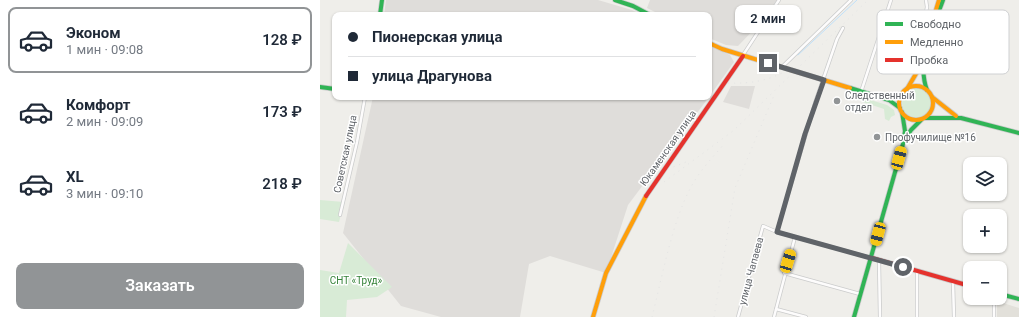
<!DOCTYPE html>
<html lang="ru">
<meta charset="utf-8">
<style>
:root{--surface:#fff;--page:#f2f2f3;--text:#1f2937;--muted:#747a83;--line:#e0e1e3;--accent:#919496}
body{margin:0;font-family:Roboto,sans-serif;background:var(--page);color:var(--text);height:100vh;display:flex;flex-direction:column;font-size:15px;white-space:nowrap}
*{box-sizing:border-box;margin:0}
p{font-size:13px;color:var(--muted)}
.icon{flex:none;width:22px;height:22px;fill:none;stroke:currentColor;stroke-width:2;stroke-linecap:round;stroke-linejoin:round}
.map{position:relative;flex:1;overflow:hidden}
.drawer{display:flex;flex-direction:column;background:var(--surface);width:320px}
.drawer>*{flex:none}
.top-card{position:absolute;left:12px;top:12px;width:380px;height:88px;border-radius:8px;box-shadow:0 1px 3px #0004;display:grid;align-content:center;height:88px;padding:0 16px;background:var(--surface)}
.fabs{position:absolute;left:643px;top:157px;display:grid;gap:8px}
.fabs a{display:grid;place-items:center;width:44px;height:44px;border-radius:8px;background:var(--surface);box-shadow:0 1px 3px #0004;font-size:20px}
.end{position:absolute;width:18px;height:18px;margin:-9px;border:5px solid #5f6368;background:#fff;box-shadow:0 0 0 2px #fff}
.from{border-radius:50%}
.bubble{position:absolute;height:28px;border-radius:8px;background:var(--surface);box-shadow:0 1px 3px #0004;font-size:13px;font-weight:600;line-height:28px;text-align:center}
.car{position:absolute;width:12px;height:24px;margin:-12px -6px;border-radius:5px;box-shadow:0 0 3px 1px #0007;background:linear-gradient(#f5c518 24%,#345 0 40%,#f5c518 0 76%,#345 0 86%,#f5c518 0)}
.top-card b{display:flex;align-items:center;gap:14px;height:38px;font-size:15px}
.top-card b+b{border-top:1px solid var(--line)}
.top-card i{width:10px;height:10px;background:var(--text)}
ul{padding:7px 0 0;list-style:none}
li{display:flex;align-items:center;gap:12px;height:66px;margin:0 8px 6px;padding:0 8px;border:2px solid transparent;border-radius:8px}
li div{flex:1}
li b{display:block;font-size:15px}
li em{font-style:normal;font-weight:600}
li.current{border-color:var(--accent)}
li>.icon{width:36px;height:36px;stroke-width:1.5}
.primary-button{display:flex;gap:8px;margin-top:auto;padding:8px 16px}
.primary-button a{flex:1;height:46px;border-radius:8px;background:var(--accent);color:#fff;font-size:16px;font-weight:600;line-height:46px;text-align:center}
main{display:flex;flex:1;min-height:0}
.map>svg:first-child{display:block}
</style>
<main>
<section class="drawer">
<ul>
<li class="current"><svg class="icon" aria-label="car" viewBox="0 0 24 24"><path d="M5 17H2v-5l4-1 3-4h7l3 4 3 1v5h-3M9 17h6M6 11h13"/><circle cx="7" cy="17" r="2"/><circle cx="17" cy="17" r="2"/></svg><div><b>Эконом</b><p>1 мин · 09:08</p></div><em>128 ₽</em></li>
<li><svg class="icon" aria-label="car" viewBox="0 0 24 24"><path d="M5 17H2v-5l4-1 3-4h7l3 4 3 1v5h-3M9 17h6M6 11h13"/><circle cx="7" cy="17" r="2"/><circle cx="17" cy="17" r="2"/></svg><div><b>Комфорт</b><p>2 мин · 09:09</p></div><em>173 ₽</em></li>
<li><svg class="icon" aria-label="car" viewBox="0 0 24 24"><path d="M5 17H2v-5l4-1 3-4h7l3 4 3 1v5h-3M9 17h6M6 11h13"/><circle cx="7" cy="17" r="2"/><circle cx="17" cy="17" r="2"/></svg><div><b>XL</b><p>3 мин · 09:10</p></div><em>218 ₽</em></li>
</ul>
<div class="primary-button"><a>Заказать</a></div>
</section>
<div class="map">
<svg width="699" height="317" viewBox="0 0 699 317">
<rect width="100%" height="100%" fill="#efeeea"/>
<g fill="#dfddda">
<polygon points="66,0 278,0 312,10 323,15 64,15"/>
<polygon points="330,0 457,0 445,18 418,46 406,45 389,38 389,15 341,15 327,8"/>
<polygon points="389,46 410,55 414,62 389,97"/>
<polygon points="411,86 435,86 429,109 403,102"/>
<polygon points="53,97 389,97 308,205 286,273 230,256 209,264 200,317 121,317 81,306 23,233"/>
</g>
<polygon fill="#e2e0da" points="677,301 699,308 699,317 677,317"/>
<g fill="#d8ebd6">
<circle cx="597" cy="103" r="15"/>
<polygon points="544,98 567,105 574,110 575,115 571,117 569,121 565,119 564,109 543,102"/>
<polygon points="0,200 24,202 19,222 0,219"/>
<polygon points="28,243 72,287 57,297 27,300 26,317 0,317 0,270 19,273"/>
</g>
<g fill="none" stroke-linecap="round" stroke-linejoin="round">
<polyline stroke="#bfe0f9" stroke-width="1" points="478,55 537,0"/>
<g stroke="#cbcccc" stroke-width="4">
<g id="street">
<polyline points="605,18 607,7 606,0"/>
<polyline points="423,55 459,0"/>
<polyline points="462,67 531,0"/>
<polyline points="541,92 571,0"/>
<polyline points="20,215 37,142 45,97"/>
<polyline points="457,232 495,103 517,39 523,28"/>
<polyline points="559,261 560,317"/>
<polyline points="464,273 540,294"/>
<polyline points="633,282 634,317"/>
<polyline points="674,298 674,317"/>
<polyline points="456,309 486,317"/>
<polyline points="418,317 443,226 457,232 551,258"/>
<polyline points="454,317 475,237"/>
<polyline points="597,317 597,271"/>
</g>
</g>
<g stroke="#cacacb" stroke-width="5.5">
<g id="fast">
<polyline points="295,0 313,6 330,15"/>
<polyline points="60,15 62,0"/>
<polyline points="0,87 15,89"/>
<polyline points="530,88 569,100 580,108"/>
<path d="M607,90c-11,-29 6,-62 16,-90"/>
<polyline points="565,97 583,94"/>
<polyline points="605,118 641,118 699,133"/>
<polyline points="584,141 591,130 601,120"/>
<polyline points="680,294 699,299"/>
<polyline points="534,317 583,144 585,131 582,112"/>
</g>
</g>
<g stroke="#cacacb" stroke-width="5.5">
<g id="slow">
<polyline points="389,43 402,49 530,88"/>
<circle cx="596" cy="103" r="17"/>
<polyline points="587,89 597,72 619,0"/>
<polyline points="612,97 636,116"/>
<polyline points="273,317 286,273 326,196"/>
</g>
</g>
<g stroke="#cacacb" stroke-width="5.5">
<g id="jam">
<polyline points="326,196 423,56"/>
<polyline points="552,258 650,286"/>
</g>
</g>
<use href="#street" stroke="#fdfcfc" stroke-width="2.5"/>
<use href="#fast" stroke="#30b455" stroke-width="4"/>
<use href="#slow" stroke="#ff9f0a" stroke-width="4"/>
<use href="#jam" stroke="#e5322d" stroke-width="4"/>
<g stroke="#e4e4e4" stroke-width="1" stroke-dasharray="1 5" stroke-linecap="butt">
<path d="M408,83c25,1 45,-3 66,-17"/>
<polyline points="348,169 366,162"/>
<polyline points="344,182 413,131 548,0"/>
<path d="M332,317c10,-39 20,-95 39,-130 9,-17 22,-30 34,-44"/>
<polyline points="394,317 415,188 455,93"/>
</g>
</g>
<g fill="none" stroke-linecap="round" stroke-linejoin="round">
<polyline stroke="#5f6368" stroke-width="5" points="448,63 504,80 485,134 457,232 583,267"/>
</g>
<g fill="#919496" stroke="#fff" stroke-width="1.5">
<circle cx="517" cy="101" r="4"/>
<circle cx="557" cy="137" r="4"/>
</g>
<g text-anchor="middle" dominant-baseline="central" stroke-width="3" stroke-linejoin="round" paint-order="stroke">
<g font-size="10" fill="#5f6368" stroke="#fff" text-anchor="start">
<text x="525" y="95">Следственный<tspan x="525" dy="12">отдел</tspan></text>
<text x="565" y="137">Профучилище №16</text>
</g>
<g font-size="10" fill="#5f6368" stroke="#fff">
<text transform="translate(348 148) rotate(-55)">Юкаменская улица</text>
<text transform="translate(25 154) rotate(-78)">Советская улица</text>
<text transform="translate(431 271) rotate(-75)">улица Чапаева</text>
</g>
<g font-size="10" fill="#348238" stroke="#fff">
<text x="36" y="280">СНТ «Труд»</text>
</g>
</g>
<rect x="557" y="10" width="132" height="64" rx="6" fill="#fff" stroke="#cfd0d2" stroke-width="1"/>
<rect x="565" y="22" width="18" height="4" fill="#30b455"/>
<rect x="565" y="40" width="18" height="4" fill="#ff9f0a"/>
<rect x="565" y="58" width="18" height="4" fill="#e5322d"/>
<g font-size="11" fill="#5f6368">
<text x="590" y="28">Свободно</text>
<text x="590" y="46">Медленно</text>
<text x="590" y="64">Пробка</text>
</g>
</svg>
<div class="fabs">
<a><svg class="icon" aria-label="layers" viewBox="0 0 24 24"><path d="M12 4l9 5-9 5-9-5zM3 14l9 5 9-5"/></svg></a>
<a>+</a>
<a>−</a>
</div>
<i class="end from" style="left:583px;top:267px"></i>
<i class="end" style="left:448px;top:63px"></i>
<div class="bubble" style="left:415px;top:5px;width:66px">2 мин</div>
<i class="car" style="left:579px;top:158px;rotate:15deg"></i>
<i class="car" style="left:558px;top:234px;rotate:195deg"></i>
<i class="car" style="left:468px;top:261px;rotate:17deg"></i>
<div class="top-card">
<b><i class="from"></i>Пионерская улица</b>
<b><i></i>улица Драгунова</b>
</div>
</div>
</main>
